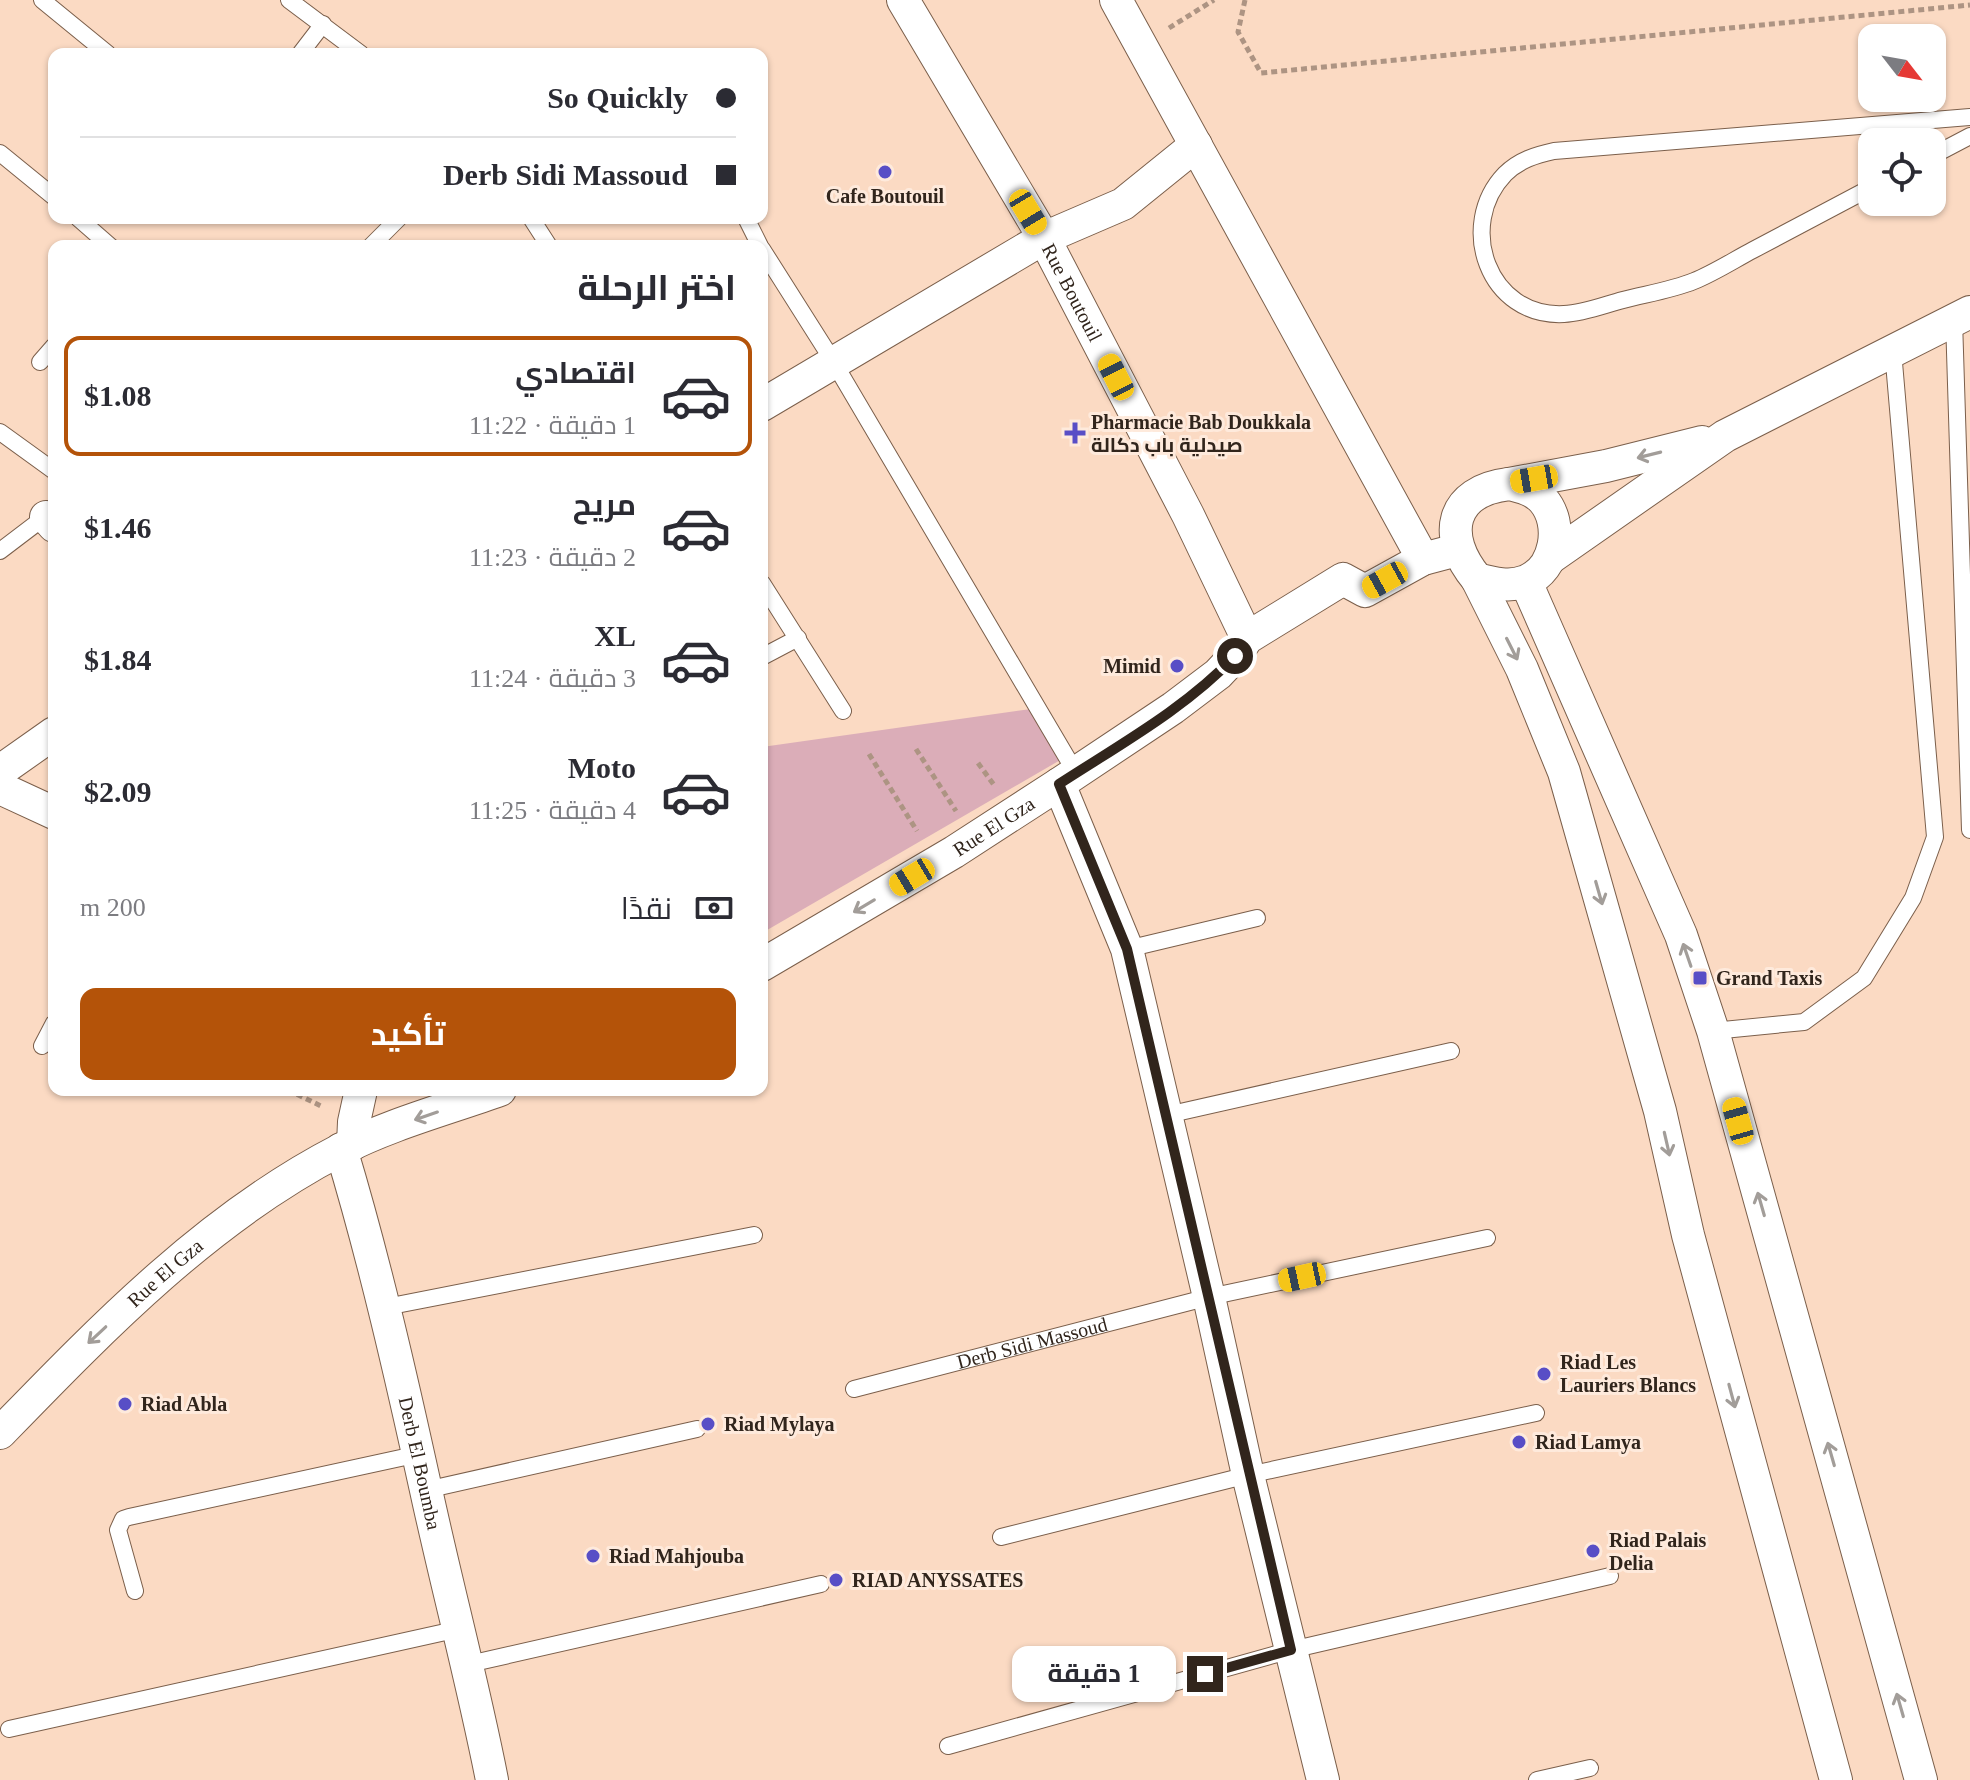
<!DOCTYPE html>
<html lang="ar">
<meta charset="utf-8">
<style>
:root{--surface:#fff;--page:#f2f2f3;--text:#2b2b33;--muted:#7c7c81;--line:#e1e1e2;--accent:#b45309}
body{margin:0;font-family:"Times New Roman",Cairo,serif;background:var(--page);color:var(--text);direction:rtl;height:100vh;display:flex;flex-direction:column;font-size:30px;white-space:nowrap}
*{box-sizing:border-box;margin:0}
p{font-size:26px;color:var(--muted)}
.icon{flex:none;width:44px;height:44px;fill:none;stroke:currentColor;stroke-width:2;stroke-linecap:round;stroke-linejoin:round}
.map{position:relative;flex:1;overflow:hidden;direction:ltr}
.drawer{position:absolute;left:48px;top:240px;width:720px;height:856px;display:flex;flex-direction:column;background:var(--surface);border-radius:16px;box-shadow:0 2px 6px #0004;direction:rtl}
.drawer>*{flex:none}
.guide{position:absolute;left:48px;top:48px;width:720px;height:176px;border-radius:16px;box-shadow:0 2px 6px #0004;direction:rtl;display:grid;align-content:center;height:176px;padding:0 32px;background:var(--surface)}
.needle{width:52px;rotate:121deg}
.buttons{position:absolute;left:1858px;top:24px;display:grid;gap:16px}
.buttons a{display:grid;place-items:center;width:88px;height:88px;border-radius:16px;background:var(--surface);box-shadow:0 2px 6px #0004;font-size:40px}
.end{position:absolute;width:36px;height:36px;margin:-18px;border:10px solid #31251c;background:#fff;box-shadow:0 0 0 4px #fff}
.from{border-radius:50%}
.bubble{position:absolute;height:56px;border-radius:16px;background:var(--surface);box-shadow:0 2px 6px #0004;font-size:26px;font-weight:700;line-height:56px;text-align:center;direction:rtl}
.car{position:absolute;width:24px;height:48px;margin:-24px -12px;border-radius:10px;box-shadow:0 0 6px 2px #0007;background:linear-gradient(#f5c518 24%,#345 0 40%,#f5c518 0 76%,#345 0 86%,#f5c518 0)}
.guide b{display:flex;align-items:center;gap:28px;height:76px;font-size:30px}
.guide b+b{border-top:2px solid var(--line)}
.guide i{width:20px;height:20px;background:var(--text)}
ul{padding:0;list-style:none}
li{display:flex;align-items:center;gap:24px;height:120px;margin:0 16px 12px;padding:0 16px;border:4px solid transparent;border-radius:16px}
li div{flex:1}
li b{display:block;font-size:30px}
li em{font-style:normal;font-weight:700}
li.selected{border-color:var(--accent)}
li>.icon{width:72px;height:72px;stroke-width:1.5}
h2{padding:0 32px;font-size:36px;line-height:96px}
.pay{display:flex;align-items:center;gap:20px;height:88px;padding:0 32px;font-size:30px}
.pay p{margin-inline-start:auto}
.action{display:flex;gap:16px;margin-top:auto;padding:16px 32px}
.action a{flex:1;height:92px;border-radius:16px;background:var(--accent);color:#fff;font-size:32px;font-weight:700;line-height:92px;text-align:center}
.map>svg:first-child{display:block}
</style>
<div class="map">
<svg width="1970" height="1780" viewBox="0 0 1970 1780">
<rect width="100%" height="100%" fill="#fbdac3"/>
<polygon fill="#dbadb8" points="1031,709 1062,759 762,933 762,747"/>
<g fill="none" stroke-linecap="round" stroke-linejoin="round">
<g stroke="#7b5f4b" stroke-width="18">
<g id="lane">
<polyline points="42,0 108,54"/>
<polyline points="289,0 361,54"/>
<polyline points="300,54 323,24"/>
<polyline points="0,153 54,197"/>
<polyline points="1932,156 1970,136"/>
<path d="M1872,187c-40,21 -79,42 -119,63 -19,10 -39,23 -59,31 -22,9 -48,13 -71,19 -19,5 -39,13 -59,14 -76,4 -108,-89 -59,-140 14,-14 31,-19 49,-23l416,-34"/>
<polyline points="78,218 110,246"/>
<polyline points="531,218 549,246"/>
<polyline points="746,218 760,246"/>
<polyline points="371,246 399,218"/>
<polyline points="762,249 833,361 1076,773"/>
<polyline points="1954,320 1970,830"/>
<polyline points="40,362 54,346"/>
<polyline points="0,432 54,471"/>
<polyline points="0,551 50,513"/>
<polyline points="762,583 843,711"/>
<polyline points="762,657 798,638"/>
<polyline points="1127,949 1257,918"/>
<polyline points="1713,1031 1804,1022 1864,978 1913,898 1935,837 1893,351"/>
<polyline points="42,1046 54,1023"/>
<polyline points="1167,1115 1451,1051"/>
<polyline points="386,1307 754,1235"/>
<path id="s1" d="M854,1389l355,-92 278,-59"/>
<polyline points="426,1490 697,1429"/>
<polyline points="1001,1537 1248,1475 1536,1413"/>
<polyline points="135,1591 118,1530 123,1519 129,1517 419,1454"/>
<polyline points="469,1664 821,1584"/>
<polyline points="9,1729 459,1629"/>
<polyline points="948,1746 1291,1650 1610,1576"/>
<polyline points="1537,1780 1590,1768"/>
</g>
</g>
<g stroke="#7b5f4b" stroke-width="34">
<g id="street">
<path id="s2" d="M903,0l141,238 144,277 59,123"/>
<polyline points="1116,0 1423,559"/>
<polyline points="762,405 1044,238 1123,204 1196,145"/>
<path d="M1509,484c13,3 25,6 34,16 21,24 13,69 -17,81 -16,7 -34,2 -49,-2 -36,-43 -27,-88 32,-95z"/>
<polyline points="1509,484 1606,466 1702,442"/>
<polyline points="46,517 54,526"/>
<polyline points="1550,558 1725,436 1970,312"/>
<polyline points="1477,579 1522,669 1564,772 1660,1111 1688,1235 1836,1780"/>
<polyline points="1526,582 1681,935 1713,1031 1921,1780"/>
<polyline points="0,771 54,733"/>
<polyline points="1059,784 1127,949 1209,1297 1248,1475 1323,1780"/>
<polyline points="0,788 54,813"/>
<path id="s3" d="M762,965l192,-113 105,-68 114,-76 45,-34 17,-18 12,-18 96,-59 22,12 58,-32 34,-9"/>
<polyline points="353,1144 354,1122 361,1090"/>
<path id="s4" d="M341,1149c34,113 60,227 85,341 21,97 47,193 66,290"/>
<path id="s5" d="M0,1433c102,-105 208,-215 340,-283 50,-26 107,-41 160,-60"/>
</g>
</g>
<g stroke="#ad9483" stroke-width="5" stroke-dasharray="6 4" stroke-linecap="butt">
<polyline points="1245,0 1238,32 1261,73 1970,5"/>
<polyline points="1169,28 1214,0"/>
<polyline points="916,749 956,811"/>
<polyline points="869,754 917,831"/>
<polyline points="978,763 994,785"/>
<polyline points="288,1090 323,1107"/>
</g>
<use href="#lane" stroke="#fff" stroke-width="16"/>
<use href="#street" stroke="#fff" stroke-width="32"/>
</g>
<defs><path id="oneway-shaft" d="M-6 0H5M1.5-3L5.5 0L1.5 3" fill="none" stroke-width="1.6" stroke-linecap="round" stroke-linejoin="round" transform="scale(2)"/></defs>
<g stroke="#a29d99">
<use href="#oneway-shaft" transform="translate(1649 455) rotate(166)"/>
<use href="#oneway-shaft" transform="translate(1512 649) rotate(63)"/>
<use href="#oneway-shaft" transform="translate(1599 893) rotate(74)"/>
<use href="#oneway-shaft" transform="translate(864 906) rotate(149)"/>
<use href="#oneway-shaft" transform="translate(1687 955) rotate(-109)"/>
<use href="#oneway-shaft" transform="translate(426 1116) rotate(161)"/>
<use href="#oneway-shaft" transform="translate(1667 1144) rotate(77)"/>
<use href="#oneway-shaft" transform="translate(1761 1204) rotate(-106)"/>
<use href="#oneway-shaft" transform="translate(97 1335) rotate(137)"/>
<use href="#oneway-shaft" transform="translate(1732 1396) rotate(75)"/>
<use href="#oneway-shaft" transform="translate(1831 1454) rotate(-106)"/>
<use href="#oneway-shaft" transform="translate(1900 1705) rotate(-106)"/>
</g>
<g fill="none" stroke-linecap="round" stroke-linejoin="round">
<path stroke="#31251c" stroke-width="10" d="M1205,1674l86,-24 -164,-701 -68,-165c60,-39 127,-76 176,-128"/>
</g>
<g fill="#584ec6" stroke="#feeadc" stroke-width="3">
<circle cx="885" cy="172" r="8"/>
<path d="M1071 421h8v8h8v8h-8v8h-8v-8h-8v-8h8z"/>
<circle cx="1177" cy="666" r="8"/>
<rect x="1692" y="970" width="16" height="16" rx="4"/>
<circle cx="1544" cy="1374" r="8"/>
<circle cx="125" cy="1404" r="8"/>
<circle cx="708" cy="1424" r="8"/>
<circle cx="1519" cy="1442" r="8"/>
<circle cx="1593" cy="1551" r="8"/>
<circle cx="593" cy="1556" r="8"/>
<circle cx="836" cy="1580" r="8"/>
</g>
<g text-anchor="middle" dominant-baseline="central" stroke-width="6" stroke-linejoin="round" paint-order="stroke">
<g font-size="20" font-weight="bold" fill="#31251c" stroke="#feeadc" text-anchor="start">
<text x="885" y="196" text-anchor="middle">Cafe Boutouil</text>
<text x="1091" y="422">Pharmacie Bab Doukkala<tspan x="1091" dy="23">صيدلية باب دكالة</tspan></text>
<text x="1161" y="666" text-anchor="end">Mimid</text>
<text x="1716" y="978">Grand Taxis</text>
<text x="1560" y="1362">Riad Les<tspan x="1560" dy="23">Lauriers Blancs</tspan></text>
<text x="141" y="1404">Riad Abla</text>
<text x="724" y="1424">Riad Mylaya</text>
<text x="1535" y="1442">Riad Lamya</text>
<text x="1609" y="1540">Riad Palais<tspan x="1609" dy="23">Delia</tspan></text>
<text x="609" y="1556">Riad Mahjouba</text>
<text x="852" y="1580">RIAD ANYSSATES</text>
</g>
<g font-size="20" fill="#31251c" stroke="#feeadc">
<text stroke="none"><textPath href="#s2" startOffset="338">Rue Boutouil</textPath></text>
<text stroke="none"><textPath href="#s3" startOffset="270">Rue El Gza</textPath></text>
<text stroke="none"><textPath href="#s5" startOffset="230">Rue El Gza</textPath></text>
<text stroke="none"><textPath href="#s1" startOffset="184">Derb Sidi Massoud</textPath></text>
<text stroke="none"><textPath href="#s4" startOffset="324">Derb El Boumba</textPath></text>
</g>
</g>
</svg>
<div class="buttons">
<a><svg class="needle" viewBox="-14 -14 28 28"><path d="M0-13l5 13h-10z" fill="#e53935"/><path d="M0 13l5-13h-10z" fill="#7c7c81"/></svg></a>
<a><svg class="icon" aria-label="locate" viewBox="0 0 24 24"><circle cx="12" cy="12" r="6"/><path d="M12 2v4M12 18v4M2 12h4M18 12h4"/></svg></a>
</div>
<i class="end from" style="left:1235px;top:656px"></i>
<i class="end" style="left:1205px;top:1674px"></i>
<div class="bubble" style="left:1012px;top:1646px;width:164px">1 دقيقة</div>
<i class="car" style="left:1028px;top:212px;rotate:149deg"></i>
<i class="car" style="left:1116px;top:377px;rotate:333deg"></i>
<i class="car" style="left:1534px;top:479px;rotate:260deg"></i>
<i class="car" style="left:1385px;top:580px;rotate:241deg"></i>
<i class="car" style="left:912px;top:877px;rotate:239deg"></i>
<i class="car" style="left:1738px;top:1121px;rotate:344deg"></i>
<i class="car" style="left:1302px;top:1277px;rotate:258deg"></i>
<div class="guide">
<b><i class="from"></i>So Quickly</b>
<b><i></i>Derb Sidi Massoud</b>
</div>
<section class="drawer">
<h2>اختر الرحلة</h2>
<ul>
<li class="selected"><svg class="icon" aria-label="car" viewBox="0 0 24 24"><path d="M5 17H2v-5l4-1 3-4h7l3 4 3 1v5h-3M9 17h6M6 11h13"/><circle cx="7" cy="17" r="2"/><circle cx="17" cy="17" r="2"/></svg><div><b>اقتصادي</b><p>1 دقيقة · 11:22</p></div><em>$1.08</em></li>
<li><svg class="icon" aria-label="car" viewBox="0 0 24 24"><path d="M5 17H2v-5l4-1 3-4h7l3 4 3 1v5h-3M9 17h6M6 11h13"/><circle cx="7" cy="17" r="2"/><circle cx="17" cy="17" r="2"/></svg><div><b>مريح</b><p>2 دقيقة · 11:23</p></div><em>$1.46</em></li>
<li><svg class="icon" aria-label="car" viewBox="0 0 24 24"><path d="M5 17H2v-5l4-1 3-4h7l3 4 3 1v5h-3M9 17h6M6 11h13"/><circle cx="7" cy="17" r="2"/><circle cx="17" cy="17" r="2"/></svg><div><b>XL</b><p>3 دقيقة · 11:24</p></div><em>$1.84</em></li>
<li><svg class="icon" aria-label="car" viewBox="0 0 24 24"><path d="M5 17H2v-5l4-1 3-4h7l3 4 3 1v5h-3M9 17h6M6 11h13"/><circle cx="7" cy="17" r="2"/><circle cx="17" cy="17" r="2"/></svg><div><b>Moto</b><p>4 دقيقة · 11:25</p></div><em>$2.09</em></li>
</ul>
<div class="pay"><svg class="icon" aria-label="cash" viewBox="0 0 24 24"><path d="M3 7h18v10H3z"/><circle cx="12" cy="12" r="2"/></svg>نقدًا<p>200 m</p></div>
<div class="action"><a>تأكيد</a></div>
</section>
</div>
